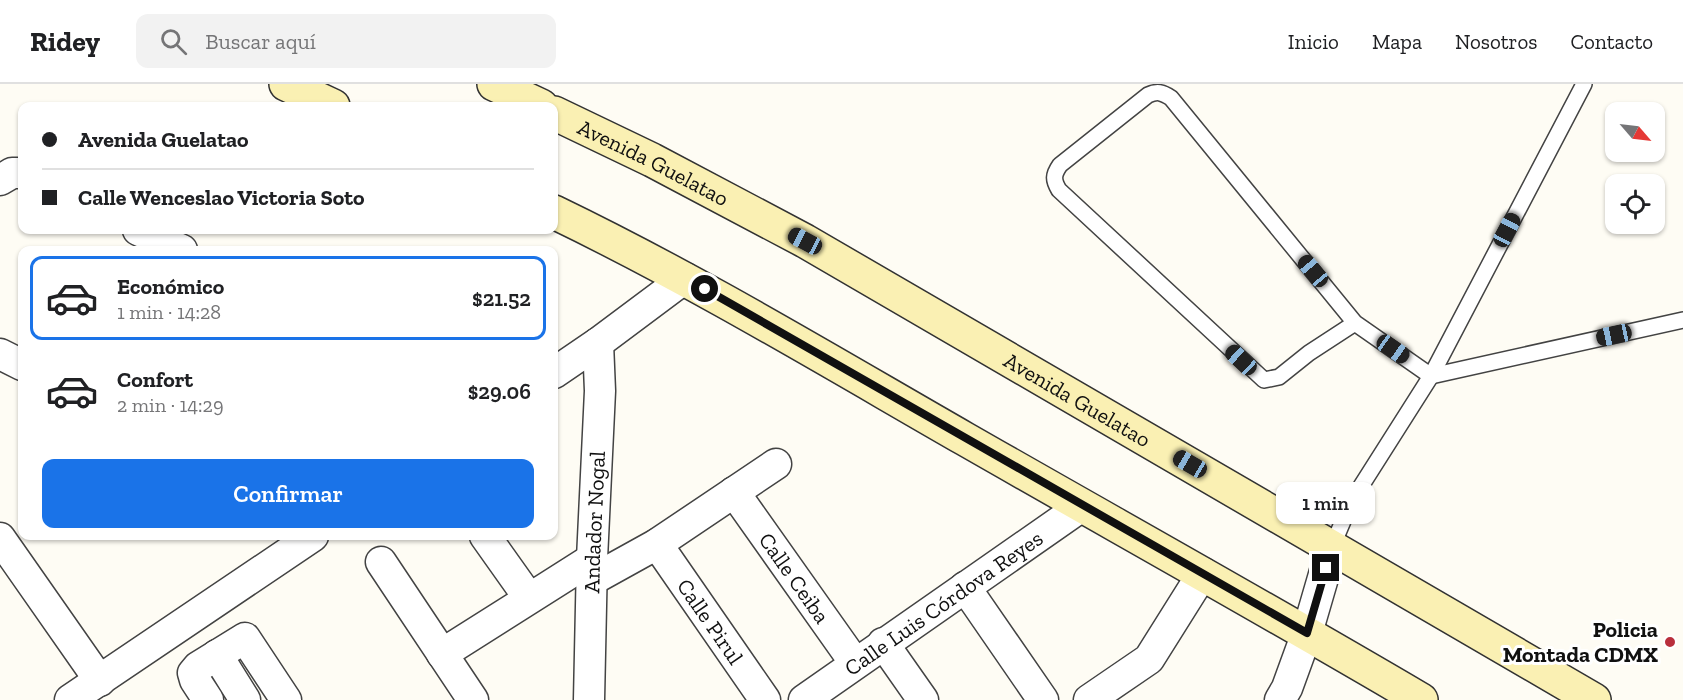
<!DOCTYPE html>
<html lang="es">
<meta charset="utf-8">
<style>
:root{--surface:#fff;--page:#f2f2f2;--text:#202124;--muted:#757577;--line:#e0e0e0;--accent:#1a73e8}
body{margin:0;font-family:"Zilla Slab",serif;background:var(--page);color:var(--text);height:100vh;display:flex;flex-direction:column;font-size:22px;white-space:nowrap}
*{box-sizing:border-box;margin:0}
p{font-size:20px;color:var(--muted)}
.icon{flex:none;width:33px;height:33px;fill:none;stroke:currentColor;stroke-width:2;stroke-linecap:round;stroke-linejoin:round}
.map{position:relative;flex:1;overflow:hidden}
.panel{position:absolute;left:18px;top:162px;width:540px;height:294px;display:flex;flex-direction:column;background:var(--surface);border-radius:12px;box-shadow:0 2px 4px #0004}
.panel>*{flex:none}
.top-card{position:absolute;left:18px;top:18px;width:540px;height:132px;border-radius:12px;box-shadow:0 2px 4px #0004;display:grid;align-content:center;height:132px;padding:0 24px;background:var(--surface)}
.needle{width:39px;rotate:118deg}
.buttons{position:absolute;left:1605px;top:18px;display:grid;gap:12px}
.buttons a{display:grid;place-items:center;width:60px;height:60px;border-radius:12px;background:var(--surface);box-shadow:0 2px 4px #0004;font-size:30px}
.end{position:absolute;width:27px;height:27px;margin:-14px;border:8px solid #101010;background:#fff;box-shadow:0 0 0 3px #fff}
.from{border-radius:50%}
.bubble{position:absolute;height:42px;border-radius:12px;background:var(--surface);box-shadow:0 2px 4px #0004;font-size:20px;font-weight:600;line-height:42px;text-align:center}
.car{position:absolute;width:18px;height:36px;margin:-18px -9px;border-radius:8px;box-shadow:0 0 4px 2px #0007;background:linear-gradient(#222 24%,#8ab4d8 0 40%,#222 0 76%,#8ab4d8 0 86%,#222 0)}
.top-card b{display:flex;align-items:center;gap:21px;height:57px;font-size:22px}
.top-card b+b{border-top:2px solid var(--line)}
.top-card i{width:15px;height:15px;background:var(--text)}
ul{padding:10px 0 0;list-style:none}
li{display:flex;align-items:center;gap:18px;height:84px;margin:0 12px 9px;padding:0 12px;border:3px solid transparent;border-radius:12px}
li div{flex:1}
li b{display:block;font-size:22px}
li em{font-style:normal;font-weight:600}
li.on{border-color:var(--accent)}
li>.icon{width:54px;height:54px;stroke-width:1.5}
.button{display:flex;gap:12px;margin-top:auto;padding:12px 24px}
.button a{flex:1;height:69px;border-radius:12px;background:var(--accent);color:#fff;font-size:24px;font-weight:600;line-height:69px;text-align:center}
header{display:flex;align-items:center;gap:36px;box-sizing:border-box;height:84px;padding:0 30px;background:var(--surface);border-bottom:2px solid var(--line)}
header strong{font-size:28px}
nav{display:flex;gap:33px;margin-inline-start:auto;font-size:21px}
.search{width:420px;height:54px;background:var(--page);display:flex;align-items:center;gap:15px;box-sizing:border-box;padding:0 21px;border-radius:12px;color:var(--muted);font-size:22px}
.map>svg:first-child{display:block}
</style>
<header>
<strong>Ridey</strong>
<div class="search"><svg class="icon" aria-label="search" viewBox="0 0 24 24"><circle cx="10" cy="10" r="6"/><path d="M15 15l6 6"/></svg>Buscar aquí</div>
<nav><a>Inicio</a><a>Mapa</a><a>Nosotros</a><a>Contacto</a></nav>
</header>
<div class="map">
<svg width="1683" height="616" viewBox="0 0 1683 616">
<rect width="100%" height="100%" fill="#fefcf4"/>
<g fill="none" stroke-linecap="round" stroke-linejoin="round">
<g stroke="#434343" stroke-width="18">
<g id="lane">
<path d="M1355,239l-46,30 -30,24 -15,3 -205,-190c-6,-10 -6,-15 1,-25l88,-70c9,-4 14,-3 23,3l184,225 76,53 252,-56"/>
<polyline points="1332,463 1351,418 1431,292 1584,0"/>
</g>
</g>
<g stroke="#434343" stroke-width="33">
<g id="street">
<polyline points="0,96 12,89 22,89"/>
<polyline points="138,146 182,166"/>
<polyline points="0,270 22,281"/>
<polyline points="554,289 598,259 685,194"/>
<path id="s1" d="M734,408l121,171"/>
<polyline points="485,452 529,514"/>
<polyline points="0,454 100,597"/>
<path id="s2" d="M657,460l108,156"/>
<polyline points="381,478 473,616"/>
<polyline points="592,496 657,460 776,380"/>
<polyline points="965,503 1043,616"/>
<polyline points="883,559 923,616"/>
<polyline points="442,570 592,475"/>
<polyline points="217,571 245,616"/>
<polyline points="70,616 313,452"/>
<polyline points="208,616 195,596 193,589 198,583 245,554 286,616"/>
<path id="s3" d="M589,616l3,-141 8,-168 -2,-48"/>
<path id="s4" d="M804,616l278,-194"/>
<polyline points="1089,616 1149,575 1203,489"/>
<polyline points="1280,616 1287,604 1307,549 1332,463"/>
</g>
</g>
<g stroke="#323232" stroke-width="36">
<g id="secondary">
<polyline points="286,0 333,22"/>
<polyline points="494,0 541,22"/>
<path id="s5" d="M554,29l98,47 153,81 789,459"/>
<path d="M554,128c141,68 275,149 411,227 152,87 305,172 456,261"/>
</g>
</g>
<use href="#lane" stroke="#fff" stroke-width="15"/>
<use href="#street" stroke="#fff" stroke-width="30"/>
<use href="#secondary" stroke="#faf0b3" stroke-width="33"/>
</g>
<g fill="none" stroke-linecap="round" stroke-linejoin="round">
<polyline stroke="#101010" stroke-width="8" points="705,205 1307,549 1326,484"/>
</g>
<circle fill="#b92f3b" stroke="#fff" stroke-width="2" cx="1670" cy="558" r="6"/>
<g text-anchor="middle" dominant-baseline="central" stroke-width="6" stroke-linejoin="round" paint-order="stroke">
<g font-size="22" fill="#101010" stroke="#fff">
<text stroke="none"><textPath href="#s5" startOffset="111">Avenida Guelatao</textPath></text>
<text stroke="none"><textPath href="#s5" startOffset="597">Avenida Guelatao</textPath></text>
<text stroke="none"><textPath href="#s3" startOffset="178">Andador Nogal</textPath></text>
<text stroke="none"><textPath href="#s1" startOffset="105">Calle Ceiba</textPath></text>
<text stroke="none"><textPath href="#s4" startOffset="170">Calle Luis Córdova Reyes</textPath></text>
<text stroke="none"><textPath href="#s2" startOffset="94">Calle Pirul</textPath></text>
</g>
<g font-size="22" font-weight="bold" fill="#101010" stroke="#fff" text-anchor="end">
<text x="1658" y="545">Policia<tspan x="1658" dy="25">Montada CDMX</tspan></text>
</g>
</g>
</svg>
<div class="buttons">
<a><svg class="needle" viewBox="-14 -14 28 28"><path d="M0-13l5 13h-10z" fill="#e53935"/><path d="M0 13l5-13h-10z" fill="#757577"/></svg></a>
<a><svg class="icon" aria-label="locate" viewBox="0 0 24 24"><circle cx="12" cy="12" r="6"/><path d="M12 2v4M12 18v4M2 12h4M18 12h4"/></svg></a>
</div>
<i class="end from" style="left:705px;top:205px"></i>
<i class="end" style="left:1326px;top:484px"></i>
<div class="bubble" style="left:1276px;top:398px;width:99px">1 min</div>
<i class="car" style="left:1507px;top:146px;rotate:28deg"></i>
<i class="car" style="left:805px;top:157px;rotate:298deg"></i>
<i class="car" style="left:1313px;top:187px;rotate:320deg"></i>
<i class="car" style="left:1614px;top:251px;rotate:258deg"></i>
<i class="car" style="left:1393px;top:265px;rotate:125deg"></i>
<i class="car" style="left:1241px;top:276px;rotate:313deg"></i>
<i class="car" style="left:1190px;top:380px;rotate:300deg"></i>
<div class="top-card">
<b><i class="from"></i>Avenida Guelatao</b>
<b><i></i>Calle Wenceslao Victoria Soto</b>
</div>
<section class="panel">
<ul>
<li class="on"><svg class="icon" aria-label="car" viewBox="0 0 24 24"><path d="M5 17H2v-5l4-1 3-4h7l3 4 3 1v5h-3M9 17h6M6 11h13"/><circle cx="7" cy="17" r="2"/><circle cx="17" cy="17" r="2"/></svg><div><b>Económico</b><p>1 min · 14:28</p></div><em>$21.52</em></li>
<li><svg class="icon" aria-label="car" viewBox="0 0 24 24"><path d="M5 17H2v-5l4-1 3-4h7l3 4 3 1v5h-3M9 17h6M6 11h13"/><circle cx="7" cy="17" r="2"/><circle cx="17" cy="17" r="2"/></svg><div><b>Confort</b><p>2 min · 14:29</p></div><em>$29.06</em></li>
</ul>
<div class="button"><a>Confirmar</a></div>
</section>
</div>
